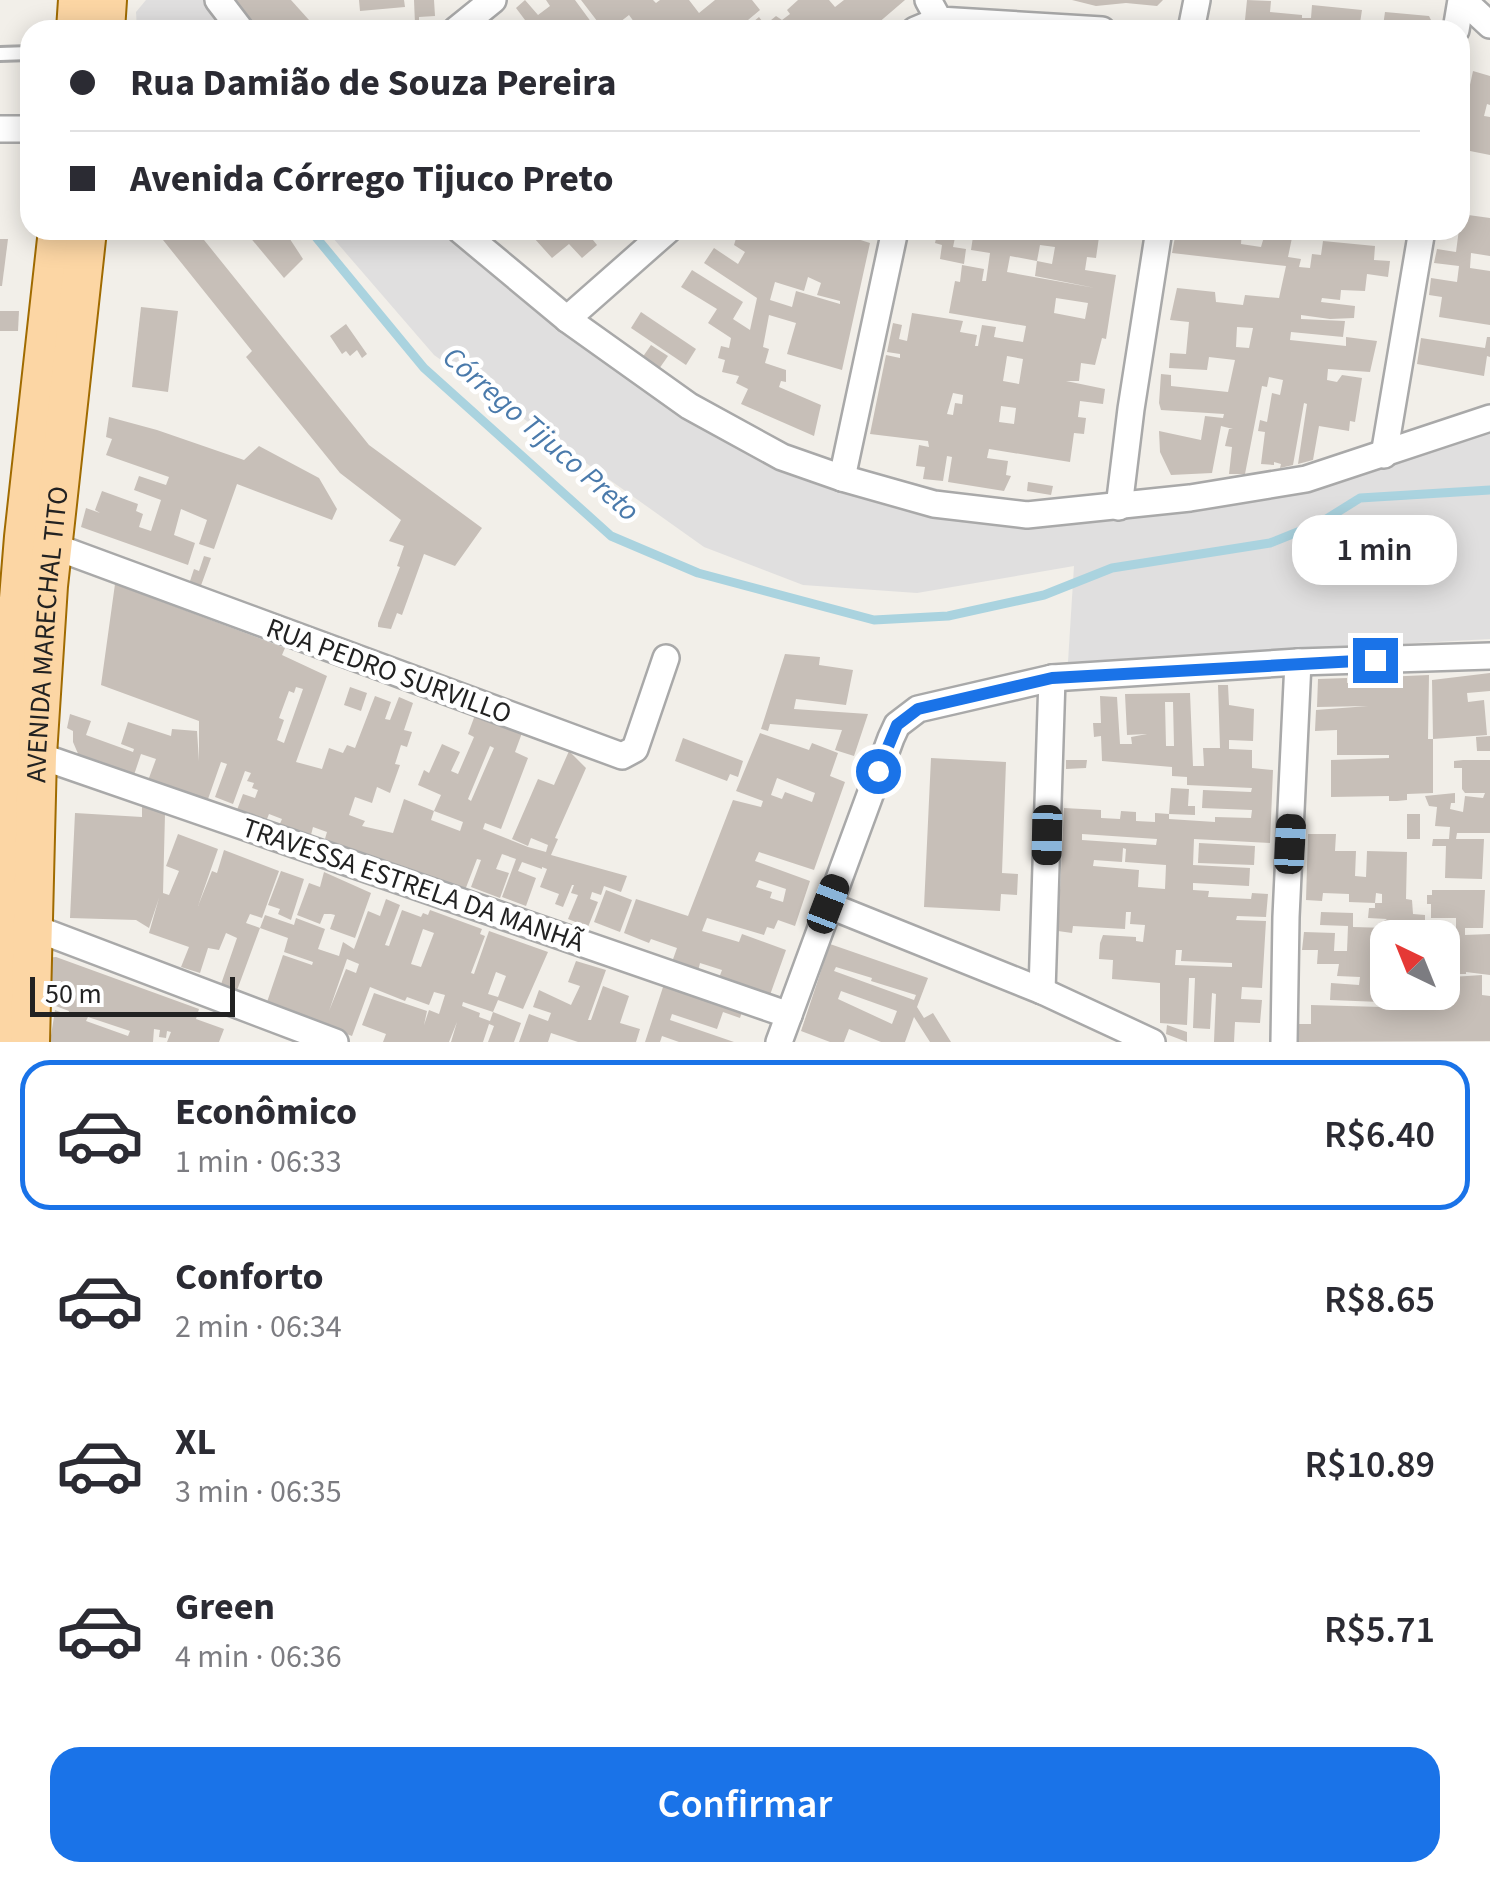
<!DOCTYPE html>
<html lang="pt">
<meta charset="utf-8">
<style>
:root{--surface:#fff;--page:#f7f7f7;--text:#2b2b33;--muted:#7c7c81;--line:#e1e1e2;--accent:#1a73e8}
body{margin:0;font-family:"Source Sans 3",sans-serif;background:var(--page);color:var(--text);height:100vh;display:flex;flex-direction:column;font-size:38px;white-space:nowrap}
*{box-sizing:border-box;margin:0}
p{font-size:32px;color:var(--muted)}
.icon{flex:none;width:55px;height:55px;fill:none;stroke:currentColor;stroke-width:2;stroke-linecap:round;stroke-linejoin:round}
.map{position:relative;height:1042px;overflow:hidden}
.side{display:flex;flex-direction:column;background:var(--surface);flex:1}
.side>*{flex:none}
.top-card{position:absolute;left:20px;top:20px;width:1450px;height:220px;border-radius:30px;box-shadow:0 5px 25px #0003;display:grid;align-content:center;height:220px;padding:0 50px;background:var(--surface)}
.needle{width:65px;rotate:317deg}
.buttons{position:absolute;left:1370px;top:920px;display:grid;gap:20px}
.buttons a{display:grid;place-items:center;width:90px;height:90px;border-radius:20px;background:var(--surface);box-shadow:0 5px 25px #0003;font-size:50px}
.scale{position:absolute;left:30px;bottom:25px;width:205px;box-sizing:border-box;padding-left:10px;border:5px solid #222;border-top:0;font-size:28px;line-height:35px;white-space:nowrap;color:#222;-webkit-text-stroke:8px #fff;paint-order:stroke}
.end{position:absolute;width:45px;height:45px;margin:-22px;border:12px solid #1a73e8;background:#fff;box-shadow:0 0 0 5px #fff}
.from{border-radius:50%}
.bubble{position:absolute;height:70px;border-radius:30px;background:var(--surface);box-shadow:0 5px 25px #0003;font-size:32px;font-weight:600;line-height:70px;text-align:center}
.car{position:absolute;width:30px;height:60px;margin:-30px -15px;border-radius:12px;box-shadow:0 0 8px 2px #0007;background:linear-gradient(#222 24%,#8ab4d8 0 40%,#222 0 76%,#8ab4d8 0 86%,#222 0)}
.top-card b{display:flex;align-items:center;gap:35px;height:95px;font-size:38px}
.top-card b+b{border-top:2px solid var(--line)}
.top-card i{width:25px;height:25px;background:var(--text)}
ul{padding:18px 0 0;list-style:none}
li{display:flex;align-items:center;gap:30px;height:150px;margin:0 20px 15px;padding:0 30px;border:5px solid transparent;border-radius:30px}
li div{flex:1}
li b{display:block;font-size:38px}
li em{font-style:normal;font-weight:600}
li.active{border-color:var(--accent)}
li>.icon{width:90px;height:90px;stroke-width:1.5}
.button{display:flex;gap:20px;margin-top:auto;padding:20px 50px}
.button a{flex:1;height:115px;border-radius:30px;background:var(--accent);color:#fff;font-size:40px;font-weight:600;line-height:115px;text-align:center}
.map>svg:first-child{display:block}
</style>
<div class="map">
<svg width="1490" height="1042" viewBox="0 0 1490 1042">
<rect width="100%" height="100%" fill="#f2efe9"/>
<g fill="#e0dfdf">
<polygon points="146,0 239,0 264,30 137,30 136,12"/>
<polygon points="326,230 468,230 629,357 786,451 1003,505 1321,469 1490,411 1490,639 1068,662 1074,566 917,593 803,585 704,547 434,355"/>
</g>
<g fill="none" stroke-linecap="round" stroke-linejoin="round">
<polyline stroke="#aad3df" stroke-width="9" points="310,230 424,368 611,536 698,573 874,620 948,616 1044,595 1112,568 1270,543 1320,523 1360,498 1490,490"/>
</g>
<g fill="#c7bfb8" fill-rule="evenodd">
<polygon points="235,0 291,0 318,30 257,30"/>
<polygon points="359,0 404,0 405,7 360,11"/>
<polygon points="414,0 434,0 435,16 419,17 419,23 415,24"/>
<polygon points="525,0 538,15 550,6 546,0 575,0 597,30 521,30 528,24 516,8"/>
<polygon points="581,0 653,0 656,3 660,0 689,0 699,13 715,0 752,0 760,10 736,30 640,30 629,15 620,22 626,30 604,30"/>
<polygon points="798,0 829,0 835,7 844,0 905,0 870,30 860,21 850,30 759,30 753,22 759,17 765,25 776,16 782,20 790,14 787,10"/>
<polygon points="1072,0 1163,0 1157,6 1126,3 1096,6"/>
<polygon points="1247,0 1271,1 1270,12 1302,15 1302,18 1311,18 1312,5 1362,10 1360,23 1383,26 1385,12 1429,16 1436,30 1244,30"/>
<polygon points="1473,71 1490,76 1490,105 1487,104 1484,116 1490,117 1490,155 1460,149 1460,131"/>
<polygon points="1461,214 1490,218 1490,256 1471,253 1470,268 1490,271 1490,325 1439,317 1442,297 1429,295 1431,278 1457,282 1459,266 1434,263 1437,249 1456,252"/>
<polygon points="155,230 196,230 369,445 482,528 455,566 424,554 402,615 397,613 391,629 378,627 378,623 400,567 397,566 404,546 389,541 401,520 340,473 246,357 252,351"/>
<polygon points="244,230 284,230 303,259 284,278"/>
<polygon points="543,230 585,230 597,245 582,258 569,244 552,258 534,238"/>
<path d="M752,230h77l41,13 -28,127 -55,-16 9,-31 -27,-8 -6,32 6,2 -4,14 21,7v12l-5,-1 -2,6 42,18 -7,31 -73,-32 7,-15 -12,-6 3,-7 -17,-4 3,-12 -7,-2 3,-12 8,2 2,-10 -23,-15 9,-14 -36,-22 11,-17 51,32 -10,17 17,11 7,-32 -53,-35 10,-15 24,16 7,-12 -11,-7 4,-13 12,7zM808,277l13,6 -4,12 23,6v3l-44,-13 -4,16 -22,-7 5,-18 29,9z"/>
<polygon points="938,230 966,230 965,234 956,233 953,247 966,249 964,264 940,259 942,245 935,243"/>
<path d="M974,230h147l-2,10 -20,-3 -3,21 -9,-1 -2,13 31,5 -10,64 -4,-1 -7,27 -14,-2 -2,18h-13l39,8 -2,15 -23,-3 -2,16 8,1 -2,16 -10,-1 -4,29 -81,-13 -2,9 21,3 -2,14 5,1 -7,15 -56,-9 4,-25 -5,-1 -4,25 -20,-2 2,-12 -9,-1 3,-21 10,2 -1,-6 -58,-7 16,-79 14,3v-4l-13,-2 6,-29 9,2 -3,14 8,2 5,-28 51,8 -3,11 17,3 -2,11h3l4,-21 14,2 -2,10 29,5 3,-16 -77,-13 6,-32 5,1 2,-17 22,4 -2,12h4l4,-28 -19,-3zM1040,245l15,2 -3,17 -15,-3 -2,15 60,12 -88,-16 3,-16 27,5zM1056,298l32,5 -3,16 -31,-6zM1007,356l16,3 -4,25 -16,-3zM953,393l10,2 -1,9 -7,-1 -2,12 -6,-1zM1001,406l15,2 -2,16 -15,-2z"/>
<path d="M1189,230h53l-1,14 20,3 5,-17h85l-1,9 -57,-6 -5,24 13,2 -2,8 11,1 2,-14 9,1 2,-14 52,5 -1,14 16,1 -2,16 -21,-3 -2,17 -24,-1 -1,10 -18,-2 -1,4 34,4 -1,12 -24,1 -29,-4v4l44,2 -2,16 -52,-5 -1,8 56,6v-9l31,4 -7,31 -42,-3 -1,11 10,2 5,-7 20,3 -7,44 -5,-1 -1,10 -30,-5 -6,34 -15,4 9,-60 -3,-1 -11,62 -13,3 1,-4 -7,-2v3l-13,-1 4,-32 -7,-1 2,-11 7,2 5,-29 8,2 3,-15 -14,-3 -2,10 -5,-1 -17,88h-16l3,-27 -7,-1 4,-17h4l-12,-3 -9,47 -41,2 -11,-23 -1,-21 42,9 4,-24 18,2 1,-4 -63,-4 -2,-7 2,-29 10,1v11l57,6 7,-32 -26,-3 -2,13 -38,-2 1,-15 16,1 3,-32 -19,-2 7,-32 38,4 1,10 27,3 2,-10 34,3 7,-32 -114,-13 3,-16 12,3zM1237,327l16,1 -4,20 -13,-1z"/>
<polygon points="0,239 8,239 2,286 0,286"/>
<polygon points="141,307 178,311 168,392 132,387"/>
<polygon points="0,311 19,311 18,331 0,331"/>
<polygon points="641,312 696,349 686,365 631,328"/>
<polygon points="346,324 367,354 362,358 357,350 350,356 346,351 342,354 330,336"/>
<polygon points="1487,337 1490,337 1490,357 1487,356 1484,376 1417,364 1421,338 1485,348"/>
<polygon points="651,345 668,356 659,369 642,358"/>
<polygon points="109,417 157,430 244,460 259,446 319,478 337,509 332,520 237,484 214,549 199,544 207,520 181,509 174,535 195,543 188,565 81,527 86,508 100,513 95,510 102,491 138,504 136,511 143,514 139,527 151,531 161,500 134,490 139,476 166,485 169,477 106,455 112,439 106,437"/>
<polygon points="1028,482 1053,486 1051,495 1027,491"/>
<polygon points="204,556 211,558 199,591 188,587 194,569 199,571"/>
<path d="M115,584l170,64 -3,7 45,21 -31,86 26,7 7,-21 14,5 4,-8 8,3 20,-52 16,6 -6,17 5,1 9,-23 14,6 -9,27 8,2 -5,15 -6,-2 -6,19 5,1 -10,28 -13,-6 -5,16 -17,-6 -6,18 16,6 -3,5 31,7 11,-34 30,12 -3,9 29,11 3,-9 -29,-11 7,-16 -23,-10 6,-15 5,3 13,-29 18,8 -9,19 7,3 16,-37 -6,-3 7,-19 47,18 -7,19 13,6 -27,71 -16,-6 -2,6 45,18 18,5 2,-7 -17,-7 -3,8 -16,-7 26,-60 16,6 15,-34 17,17 -31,70 3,1 -7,16 76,21 -6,16 -17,-6 -3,9 -9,-3 -2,7 8,3 -10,25 -20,-8 10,-24 -7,-2 3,-8h-2l-9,22 -8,-3 4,-10 -19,-7 7,-18 -5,-2v2l-20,-7 -4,9 18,7 -10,28 -24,-9 14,-38 -14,-5 -6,15 13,4 -9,25 -29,-11 10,-27 -4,-1 -15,39 -140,-49 5,-17 -14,-5 -3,12 -34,-6 6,-14 -13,-5 -6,15 -29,-11 9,-24 12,4 3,-8 -6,-2 2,-5 -7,-2 4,-8 -6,-2 -12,33 -18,-7 12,-33 -6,-2 -13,37 -41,-12v7l-21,-8 10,-27 -15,-5 -9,27 -50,-18 -9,-21v-11l-6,-3 3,-14 21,7 -5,14 47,17 1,-3 -13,-5 7,-22 43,14 1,-7 25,2 2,30v-40l-98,-36zM296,687l7,2 -19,54 -7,-3 7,-20 -5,-2 10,-27 5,2zM490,746l4,2 -23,53 -3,-2z"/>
<polygon points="785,654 820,657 819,665 853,670 846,705 796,699 794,709 868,714 854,756 835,750 842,730 770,724 768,731 761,729"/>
<polygon points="1490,673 1490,691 1467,693 1468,702 1484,700 1487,735 1433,739 1432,680"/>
<polygon points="1429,675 1428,739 1433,739 1433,793 1407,794 1407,800 1397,801 1389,801 1389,796 1331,797 1331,760 1389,758 1389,755 1337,755 1337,730 1315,731 1316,710 1368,706 1317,707 1318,679 1347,678 1347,683 1360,682 1360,678"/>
<path d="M1218,685h10l1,20 25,4 -1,32 -24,-1v9l23,1v18l21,2 -3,73 -76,-4 -1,26 57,3 -1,18 -56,-3v7l16,1 -1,6 43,2 1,-6 16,1 -2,23 -29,-1 -1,4 30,1 -4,67 -20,-1 -1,12 21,1 -2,23 -25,-1 -1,20h-20l2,-48 -4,-1 -2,36 -17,-1 2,-50h-6l-2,47 -27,-2v-40l-48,-4 1,-19 -14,-1 1,-16 3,-8 33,2v4l7,1 2,-17 -15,-1 1,-12h-5l-1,17 -52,-3 -1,7 -14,-2 6,-123 37,2v8l19,1 1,-8 15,1v9l19,1v-9l14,1v5l46,3v-5l36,1 1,-8 -50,-2 1,-18 48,2 1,-4 -65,-3v-8l-15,-1v-9l-70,-6 -1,-25 -7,1 -1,-14h8l-1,-27 17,1 3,47h12l-1,-7 16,-3 -20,1 -2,-41 65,-1 3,73h11l-1,-18h17zM1165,702h8l1,44h-8zM1082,834l75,5 -1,6 -74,-5zM1123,848l3,1 -1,13 41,3 -1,24 -27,-2 1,-17 -46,-4 1,-6 28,2zM1176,950h6l-1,11 51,2v4l-57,-2z"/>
<polygon points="350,687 367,693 361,711 344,705"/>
<path d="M760,733l49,17 3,-7 26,10 -8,23 15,6 -31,88 -55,-18 -4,9 55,20 -15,45 -17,-6 -4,9 -7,-2 -3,8 -57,-17 -5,13 37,11 3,-8 44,16 -16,45 -51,-17 3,-8 -22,-7 -2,8 -26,-9 5,-14 -26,-9 -2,4 -25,-10 12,-34 52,17 45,-116 28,7 2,-6 -27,-10zM777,778l38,15 -3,9 -27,-10 -3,7 -11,-4zM759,880l27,9 -3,13 -13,-4 2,-6 -16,-5z"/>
<polygon points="1490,736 1490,751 1477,751 1476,737"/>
<polygon points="683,738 743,761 738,777 730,774 727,781 675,761"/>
<polygon points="931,758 1006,762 1002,873 1018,874 1017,895 1001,894 1000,911 924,907"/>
<polygon points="1066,760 1087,760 1086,768 1066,769"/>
<polygon points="1463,760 1490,760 1490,833 1457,833 1456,839 1484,839 1482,879 1445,878 1446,846 1432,846 1433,839 1449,839 1450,827 1435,826 1437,807 1429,806 1425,796 1455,793 1455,803 1451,803 1450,809 1463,812 1465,796 1483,798 1485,793 1465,793 1462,789 1462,768 1454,768 1454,761"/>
<polygon points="1171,788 1189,789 1188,806 1195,806 1195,815 1169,814"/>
<polygon points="142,806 165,814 163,893 169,895 179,871 166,866 178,834 218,849 198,906 212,871 217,873 224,850 279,871 262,918 250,914 246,923 260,928 236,993 219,990 237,938 226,933 219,950 208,948 200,973 181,967 189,947 149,933 159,898 149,928 136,920 70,918 75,813 142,817"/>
<rect x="1407" y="814" width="13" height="25"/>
<polygon points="1308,834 1336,834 1335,851 1356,851 1355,876 1366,877 1367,851 1407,852 1406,899 1412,900 1413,914 1425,915 1425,928 1406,928 1405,938 1388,938 1388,992 1433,992 1432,1000 1439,1001 1439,992 1452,993 1452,977 1482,975 1482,995 1490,996 1490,1041 1296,1042 1297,1024 1311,1024 1311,1005 1382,1007 1381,1002 1330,1000 1331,983 1359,985 1360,977 1337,976 1339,964 1317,964 1318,950 1302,950 1304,932 1335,933 1334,951 1347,951 1348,926 1320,925 1321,912 1353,913 1353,927 1388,928 1384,921 1387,919 1368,918 1369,908 1375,908 1375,903 1382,903 1382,894 1376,893 1375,903 1349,902 1349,894 1323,893 1322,901 1306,900"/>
<polygon points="1199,843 1255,846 1254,865 1198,863"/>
<polygon points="281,871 304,879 291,920 278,914 280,909 268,905"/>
<polygon points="324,872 371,893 355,938 330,929 335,915 331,914 324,914 320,924 297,915 309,883 320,887"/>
<polygon points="606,890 632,900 620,932 594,922"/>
<polygon points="1432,890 1485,890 1483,928 1465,928 1465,935 1490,934 1490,975 1466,972 1466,974 1447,974 1447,971 1442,971 1442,938 1426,938 1426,933 1446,934 1446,928 1456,928 1456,918 1431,918 1431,904 1427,904 1427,895 1432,895"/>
<path d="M386,899l14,6 -15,40 4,1 13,-36 19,7 2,-4 5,2 2,-5 52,19 -2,5 5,2 -14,37 3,1 15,-43 59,21 -25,57 -25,-9 -5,12 -30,-10 -1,4 18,7 -1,4 11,4 3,-9 28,11 -7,19h-26l6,-16 -5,-2 -6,18h-32l6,-20 -8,20h-66l3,-8 -24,-9 12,-32 53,18 -3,14 5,-15 10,4 6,-19 -11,-3 -5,13 -22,-8 -2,4 -35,-14 -18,49 -86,-31 17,-50 29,10 1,-3 -29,-10 4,-14 -28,-10 5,-13 29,10 2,-7 29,11 -7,20 21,7 4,-14 11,7 14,-38 12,5zM423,929l11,4 -13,34 -10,-3zM347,959l12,5 -3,9 -10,-4 -17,42zM496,972l10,4 -8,21 -10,-3z"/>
<path d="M830,944l98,34 -11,29 7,11 9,-5 18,29h-21l-16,-25 -9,25h-24l-32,-13 -5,13h-14l-29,-11zM836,967l36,11 -1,3 45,14 -2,5 -80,-29zM841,991l56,20 -5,13 -54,-25z"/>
<path d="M56,957l143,52 -3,10 28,10 -5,13h-52l4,-10 -4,-1 -1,7 -7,-1 1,-7 -6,-1 -1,13h-103l5,-32 13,5 1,-4 -16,-6 6,-19 -14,-3v-25zM88,1017l42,14 -2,5 -42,-15z"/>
<polygon points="576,961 606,970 588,1020 591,1020 603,986 629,996 620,1023 640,1029 636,1042 578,1042 551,1033 548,1042 519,1042 529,1014 548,1021 551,1013 533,1007 539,990 571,1005 580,986 568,982"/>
<polygon points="664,984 742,1012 740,1018 723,1012 717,1029 672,1014 670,1020 734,1042 679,1042 662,1036 660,1042 645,1042"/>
<polygon points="1167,1025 1187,1032 1187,1042 1166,1034"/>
</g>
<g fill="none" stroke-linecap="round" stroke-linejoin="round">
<g stroke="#a9a9a9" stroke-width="18">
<polyline id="lane" points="0,54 30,53"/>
</g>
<g stroke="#a9a9a9" stroke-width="30">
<g id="street">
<polyline points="218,0 241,30"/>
<polyline points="928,0 939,20 1102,30"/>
<polyline points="1463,0 1490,25"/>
<polyline points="456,30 493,0"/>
<polyline points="915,30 939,20"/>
<polyline points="1191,30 1197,0"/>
<polyline points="1456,30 1461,0"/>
<polyline points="0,129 30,129"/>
<polyline points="460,230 567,319 689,406 782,457 842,478 934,504 1027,515 1190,498 1306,479 1490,418"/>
<polyline points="567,319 668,230"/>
<polyline points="1384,455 1422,230"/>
<polyline points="842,478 895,230"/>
<polyline points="1119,507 1131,409 1159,230"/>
<polyline points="53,546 622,756 635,749 666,658"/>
<polyline points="37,755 789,1015"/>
<polyline points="828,905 1042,991 1152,1042"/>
<polyline points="32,927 335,1042"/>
<polyline points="1042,991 1052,678"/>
<polyline points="779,1042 891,738 897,725 918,709 1052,678 1298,662 1490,656"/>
<polyline points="1284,1042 1286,917 1298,662"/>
</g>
</g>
<g stroke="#a06b00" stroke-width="42">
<g id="primary">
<polyline points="76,30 78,0"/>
<polyline points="105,30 107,0"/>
<polyline points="1,1042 7,746 24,537 58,230"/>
<path id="s1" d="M30,1042l7,-287 11,-169 39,-356"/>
</g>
</g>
<use href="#lane" stroke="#fff" stroke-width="12"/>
<use href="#street" stroke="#fff" stroke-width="25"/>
<use href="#primary" stroke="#fcd6a4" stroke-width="38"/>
</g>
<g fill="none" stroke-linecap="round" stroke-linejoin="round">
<polyline stroke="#1a73e8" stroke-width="12" points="878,771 897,725 918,709 1052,678 1375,660"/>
</g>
<g text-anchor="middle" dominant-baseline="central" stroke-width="9" stroke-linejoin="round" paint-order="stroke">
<g font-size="28" fill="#222" stroke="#fff">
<text stroke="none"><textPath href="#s1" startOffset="408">AVENIDA MARECHAL TITO</textPath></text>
<text transform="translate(389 671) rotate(20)">RUA PEDRO SURVILLO</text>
<text transform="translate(413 885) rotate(19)">TRAVESSA ESTRELA DA MANHÃ</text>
</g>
<g font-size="30" font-style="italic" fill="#4a7aab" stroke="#fff">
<text transform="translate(541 434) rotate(41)">Córrego Tijuco Preto</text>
</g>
</g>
</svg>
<div class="buttons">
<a><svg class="needle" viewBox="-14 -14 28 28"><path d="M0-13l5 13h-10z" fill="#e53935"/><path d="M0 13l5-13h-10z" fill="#7c7c81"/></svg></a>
</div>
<div class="scale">50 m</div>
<i class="end from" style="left:878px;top:771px"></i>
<i class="end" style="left:1375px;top:660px"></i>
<div class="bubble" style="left:1292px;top:515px;width:165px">1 min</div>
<i class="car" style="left:1047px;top:835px;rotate:181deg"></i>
<i class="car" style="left:1290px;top:844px;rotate:3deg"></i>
<i class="car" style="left:828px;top:904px;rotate:21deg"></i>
<div class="top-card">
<b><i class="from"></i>Rua Damião de Souza Pereira</b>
<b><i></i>Avenida Córrego Tijuco Preto</b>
</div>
</div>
<section class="side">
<ul>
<li class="active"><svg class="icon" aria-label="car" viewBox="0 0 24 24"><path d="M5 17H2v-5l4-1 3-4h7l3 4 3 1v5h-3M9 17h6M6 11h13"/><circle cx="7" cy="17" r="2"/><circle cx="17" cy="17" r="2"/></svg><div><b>Econômico</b><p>1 min · 06:33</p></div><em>R$6.40</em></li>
<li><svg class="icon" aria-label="car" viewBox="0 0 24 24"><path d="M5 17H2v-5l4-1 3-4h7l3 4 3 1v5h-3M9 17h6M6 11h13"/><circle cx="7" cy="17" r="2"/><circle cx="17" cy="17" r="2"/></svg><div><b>Conforto</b><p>2 min · 06:34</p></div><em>R$8.65</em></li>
<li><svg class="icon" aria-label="car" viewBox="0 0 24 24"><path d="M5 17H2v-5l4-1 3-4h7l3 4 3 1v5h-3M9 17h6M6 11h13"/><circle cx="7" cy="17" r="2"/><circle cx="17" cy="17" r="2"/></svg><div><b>XL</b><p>3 min · 06:35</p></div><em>R$10.89</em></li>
<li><svg class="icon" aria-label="car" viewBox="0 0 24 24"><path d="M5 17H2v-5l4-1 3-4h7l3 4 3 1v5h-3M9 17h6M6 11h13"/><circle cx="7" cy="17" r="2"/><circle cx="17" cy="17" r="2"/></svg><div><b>Green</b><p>4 min · 06:36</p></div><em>R$5.71</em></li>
</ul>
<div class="button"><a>Confirmar</a></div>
</section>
